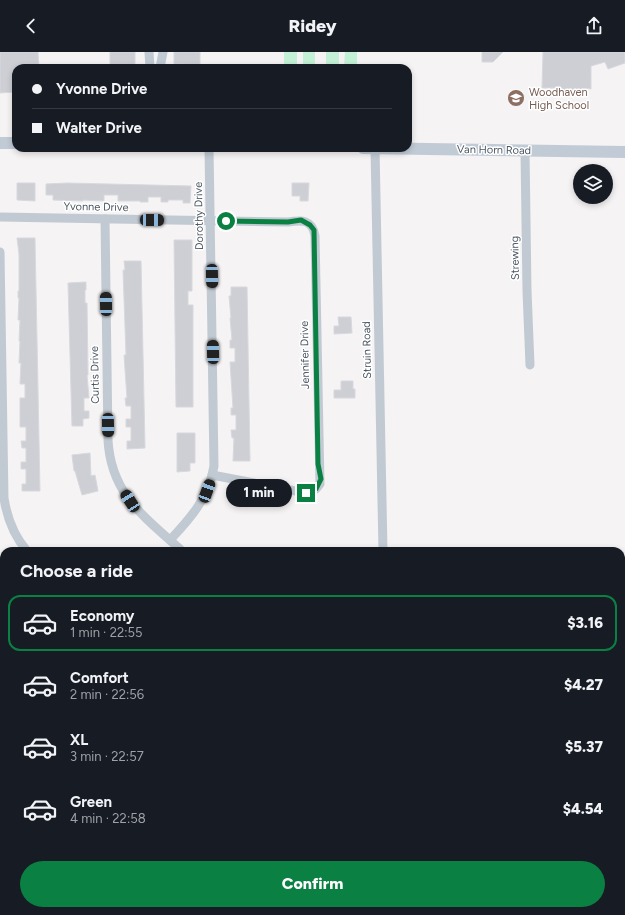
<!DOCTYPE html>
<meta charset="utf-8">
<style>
:root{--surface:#171b24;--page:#20242c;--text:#f1f3f6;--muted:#9ea1a6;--line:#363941;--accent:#0b8043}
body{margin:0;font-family:Figtree,sans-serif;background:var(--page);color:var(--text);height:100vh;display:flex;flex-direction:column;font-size:15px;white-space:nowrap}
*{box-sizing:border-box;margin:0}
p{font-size:13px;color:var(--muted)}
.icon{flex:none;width:22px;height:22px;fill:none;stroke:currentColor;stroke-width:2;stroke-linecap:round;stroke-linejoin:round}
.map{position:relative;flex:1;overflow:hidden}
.details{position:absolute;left:0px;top:495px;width:625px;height:368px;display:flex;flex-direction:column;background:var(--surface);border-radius:12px 12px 0 0;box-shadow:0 2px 6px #0003}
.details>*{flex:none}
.top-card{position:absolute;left:12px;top:12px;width:400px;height:88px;border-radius:12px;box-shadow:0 2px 6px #0003;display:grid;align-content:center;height:88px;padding:0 20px;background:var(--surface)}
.buttons{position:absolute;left:573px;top:112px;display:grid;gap:8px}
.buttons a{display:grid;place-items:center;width:40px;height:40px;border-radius:50%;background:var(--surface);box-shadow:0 2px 6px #0003;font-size:20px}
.end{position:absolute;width:18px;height:18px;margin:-9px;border:5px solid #0b8043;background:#fff;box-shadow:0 0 0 2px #fff}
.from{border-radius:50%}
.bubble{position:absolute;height:28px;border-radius:14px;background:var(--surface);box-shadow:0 2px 6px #0003;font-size:13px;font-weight:800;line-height:28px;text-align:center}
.car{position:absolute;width:12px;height:24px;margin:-12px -6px;border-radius:5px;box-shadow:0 0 3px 1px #0007;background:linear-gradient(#222 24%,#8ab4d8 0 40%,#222 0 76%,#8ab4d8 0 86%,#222 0)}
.top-card b{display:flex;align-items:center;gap:14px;height:38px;font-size:15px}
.top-card b+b{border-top:1px solid var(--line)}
.top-card i{width:10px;height:10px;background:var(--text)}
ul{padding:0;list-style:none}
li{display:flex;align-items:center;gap:12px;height:56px;margin:0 8px 6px;padding:0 12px;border:2px solid transparent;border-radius:12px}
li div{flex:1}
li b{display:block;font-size:15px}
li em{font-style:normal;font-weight:800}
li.selected{border-color:var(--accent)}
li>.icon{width:36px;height:36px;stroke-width:1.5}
h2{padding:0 20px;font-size:18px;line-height:48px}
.primary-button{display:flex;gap:8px;margin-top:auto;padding:8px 20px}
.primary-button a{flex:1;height:46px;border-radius:24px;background:var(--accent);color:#fff;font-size:16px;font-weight:800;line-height:46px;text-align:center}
header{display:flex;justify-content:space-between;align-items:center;height:52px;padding:0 20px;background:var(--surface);font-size:18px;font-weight:800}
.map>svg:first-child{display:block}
</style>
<header><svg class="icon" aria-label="back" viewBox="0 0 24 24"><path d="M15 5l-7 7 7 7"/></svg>Ridey<svg class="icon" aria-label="share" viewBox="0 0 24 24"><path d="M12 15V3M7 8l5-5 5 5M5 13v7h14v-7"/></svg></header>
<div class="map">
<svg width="625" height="863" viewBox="0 0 625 863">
<rect width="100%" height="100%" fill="#f5f3f3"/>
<g fill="#c3f1d5">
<rect x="284" y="0" width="13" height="15"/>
<rect x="303" y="0" width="12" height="15"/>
<rect x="326" y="0" width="13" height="15"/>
<polygon points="345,0 357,0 357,16 344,15"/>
</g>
<g fill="#cdcfd5" stroke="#d7d9de">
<polygon points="0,0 38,0 39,16 16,16 15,40 0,41"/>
<rect x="110" y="0" width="25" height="16"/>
<polygon points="174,0 200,0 200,16 184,16 184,12 174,12"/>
<polygon points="482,0 503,0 493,10 482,10"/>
<polygon points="543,0 625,0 625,11 608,17 605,10 591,14 591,37 586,36 586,41 557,40 558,36 542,36"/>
<polygon points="17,131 35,131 35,149 17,148"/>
<polygon points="67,131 191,134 190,151 183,151 183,148 168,148 168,150 161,150 161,145 148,145 148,150 140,150 140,149 118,149 118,143 104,143 104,149 83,148 83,149 53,148 53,143 46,143 46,132"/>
<polygon points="292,131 309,131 308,149 300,149 300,144 292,144"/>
<polygon points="17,186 35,186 40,439 22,439 22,432 26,432 26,417 21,417 21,410 26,410 26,396 22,396 21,389 26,389 26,375 20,375 20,346 25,346 25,332 20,332 21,311 19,311 20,289 19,289 20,268 18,268 19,246 18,246 18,239 19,239 19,202"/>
<polygon points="174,188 192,188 192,239 188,239 188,253 193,253 193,355 176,355"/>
<polygon points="124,209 141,209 145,396 127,397 127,389 131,389 131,375 126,375 126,367 131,367 131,354 126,354 125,346 127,346 124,303 126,303 123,218 125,218"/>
<polygon points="86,230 86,238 85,238 85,251 87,251 88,323 87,323 89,346 84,346 84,359 89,359 89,366 83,367 83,374 72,374 68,231"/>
<polygon points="231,235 247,235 250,409 233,409 234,386 232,386 231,378 236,378 236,363 231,363 231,356 233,356 230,310 235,310 235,296 230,296 230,288 232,288 230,266 231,266 229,244 231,244"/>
<polygon points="338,265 351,265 352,281 334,282 334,274 339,274"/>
<polygon points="341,329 353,329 353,337 355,337 355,346 334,346 334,338 341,338"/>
<polygon points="177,381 195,381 195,411 190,411 190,419 177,420"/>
<polygon points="90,401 91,424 95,423 98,439 82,443 75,419 74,419 72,403"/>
</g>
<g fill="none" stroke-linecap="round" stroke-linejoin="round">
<g stroke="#c1cad2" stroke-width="9">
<polyline points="149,0 150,16"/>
<polyline points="160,16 163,0"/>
<polyline points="375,96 383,499"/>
<polyline points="525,99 527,239 530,313"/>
<path d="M0,165l288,5c14,-2 24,-3 27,14l5,248 -4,5 -10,4 -94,-18"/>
<path d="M105,167l3,221c3,55 37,77 74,111"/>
<path d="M0,200l4,246c3,20 10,38 23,53"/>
<path d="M170,488c21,-22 39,-43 44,-74l-5,-318"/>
<polyline points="16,859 16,863"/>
<polyline points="155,859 155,863"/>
<polyline points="390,859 390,863"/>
</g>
<g stroke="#c1cbd6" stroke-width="12">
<polyline points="0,91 16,91"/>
<polyline points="363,96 625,100"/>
</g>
<g stroke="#b3c2d1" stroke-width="14">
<polyline points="621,642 625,634"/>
<polyline points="516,863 518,859"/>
</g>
</g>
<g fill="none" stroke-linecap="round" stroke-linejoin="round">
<polyline stroke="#0b8043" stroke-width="5" points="226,169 288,170 301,168 310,173 314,178 318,412 321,427 316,437 306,441"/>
</g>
<defs>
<g id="school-disc" transform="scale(0.9)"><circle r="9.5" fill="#8d6e63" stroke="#fff"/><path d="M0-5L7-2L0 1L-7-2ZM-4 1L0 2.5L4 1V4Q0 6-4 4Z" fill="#fff"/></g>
</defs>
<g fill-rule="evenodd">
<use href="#school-disc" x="516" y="46"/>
</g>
<g text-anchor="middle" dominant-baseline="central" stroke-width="3" stroke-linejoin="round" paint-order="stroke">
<g font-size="11" fill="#785e54" stroke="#fff" text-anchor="start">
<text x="529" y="40">Woodhaven<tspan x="529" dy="13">High School</tspan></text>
</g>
<g font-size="11" fill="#4a5661" stroke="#fff">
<text transform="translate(494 98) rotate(1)">Van Horn Road</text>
<text transform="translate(96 155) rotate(1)">Yvonne Drive</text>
<text transform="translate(199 164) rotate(-91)">Dorothy Drive</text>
<text transform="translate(515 206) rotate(-91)">Strewing</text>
<text transform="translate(367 298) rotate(-91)">Struin Road</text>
<text transform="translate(305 303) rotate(-91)">Jennifer Drive</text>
<text transform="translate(95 323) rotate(-91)">Curtis Drive</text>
</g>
</g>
</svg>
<div class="buttons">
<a><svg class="icon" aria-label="layers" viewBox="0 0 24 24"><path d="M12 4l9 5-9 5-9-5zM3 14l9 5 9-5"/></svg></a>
</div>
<i class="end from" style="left:226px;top:169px"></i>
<i class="end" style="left:306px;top:441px"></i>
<div class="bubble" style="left:226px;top:427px;width:66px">1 min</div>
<i class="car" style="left:152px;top:168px;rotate:91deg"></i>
<i class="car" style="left:212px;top:224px;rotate:179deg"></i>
<i class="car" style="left:106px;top:252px;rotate:359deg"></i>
<i class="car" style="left:213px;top:300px;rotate:359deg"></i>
<i class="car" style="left:108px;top:373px;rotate:179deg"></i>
<i class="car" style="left:207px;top:439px;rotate:20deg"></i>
<i class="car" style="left:130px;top:449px;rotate:327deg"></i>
<div class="top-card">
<b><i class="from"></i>Yvonne Drive</b>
<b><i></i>Walter Drive</b>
</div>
<section class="details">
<h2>Choose a ride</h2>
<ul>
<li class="selected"><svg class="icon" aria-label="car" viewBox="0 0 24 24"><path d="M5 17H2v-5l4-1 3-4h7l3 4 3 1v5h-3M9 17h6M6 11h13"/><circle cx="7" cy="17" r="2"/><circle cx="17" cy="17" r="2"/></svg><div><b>Economy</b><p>1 min · 22:55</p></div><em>$3.16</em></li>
<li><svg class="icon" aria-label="car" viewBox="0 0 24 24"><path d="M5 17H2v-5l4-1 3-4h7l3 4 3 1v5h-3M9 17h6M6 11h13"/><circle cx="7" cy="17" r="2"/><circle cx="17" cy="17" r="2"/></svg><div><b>Comfort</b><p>2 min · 22:56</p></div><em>$4.27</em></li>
<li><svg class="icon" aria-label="car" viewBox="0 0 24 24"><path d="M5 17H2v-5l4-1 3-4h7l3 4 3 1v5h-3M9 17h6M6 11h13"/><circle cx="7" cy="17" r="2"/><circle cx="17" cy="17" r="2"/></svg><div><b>XL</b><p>3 min · 22:57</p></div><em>$5.37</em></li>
<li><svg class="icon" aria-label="car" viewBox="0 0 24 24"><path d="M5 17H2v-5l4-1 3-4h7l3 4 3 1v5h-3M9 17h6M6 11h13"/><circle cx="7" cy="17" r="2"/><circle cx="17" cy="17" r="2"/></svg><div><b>Green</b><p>4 min · 22:58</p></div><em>$4.54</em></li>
</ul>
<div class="primary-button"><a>Confirm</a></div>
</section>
</div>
